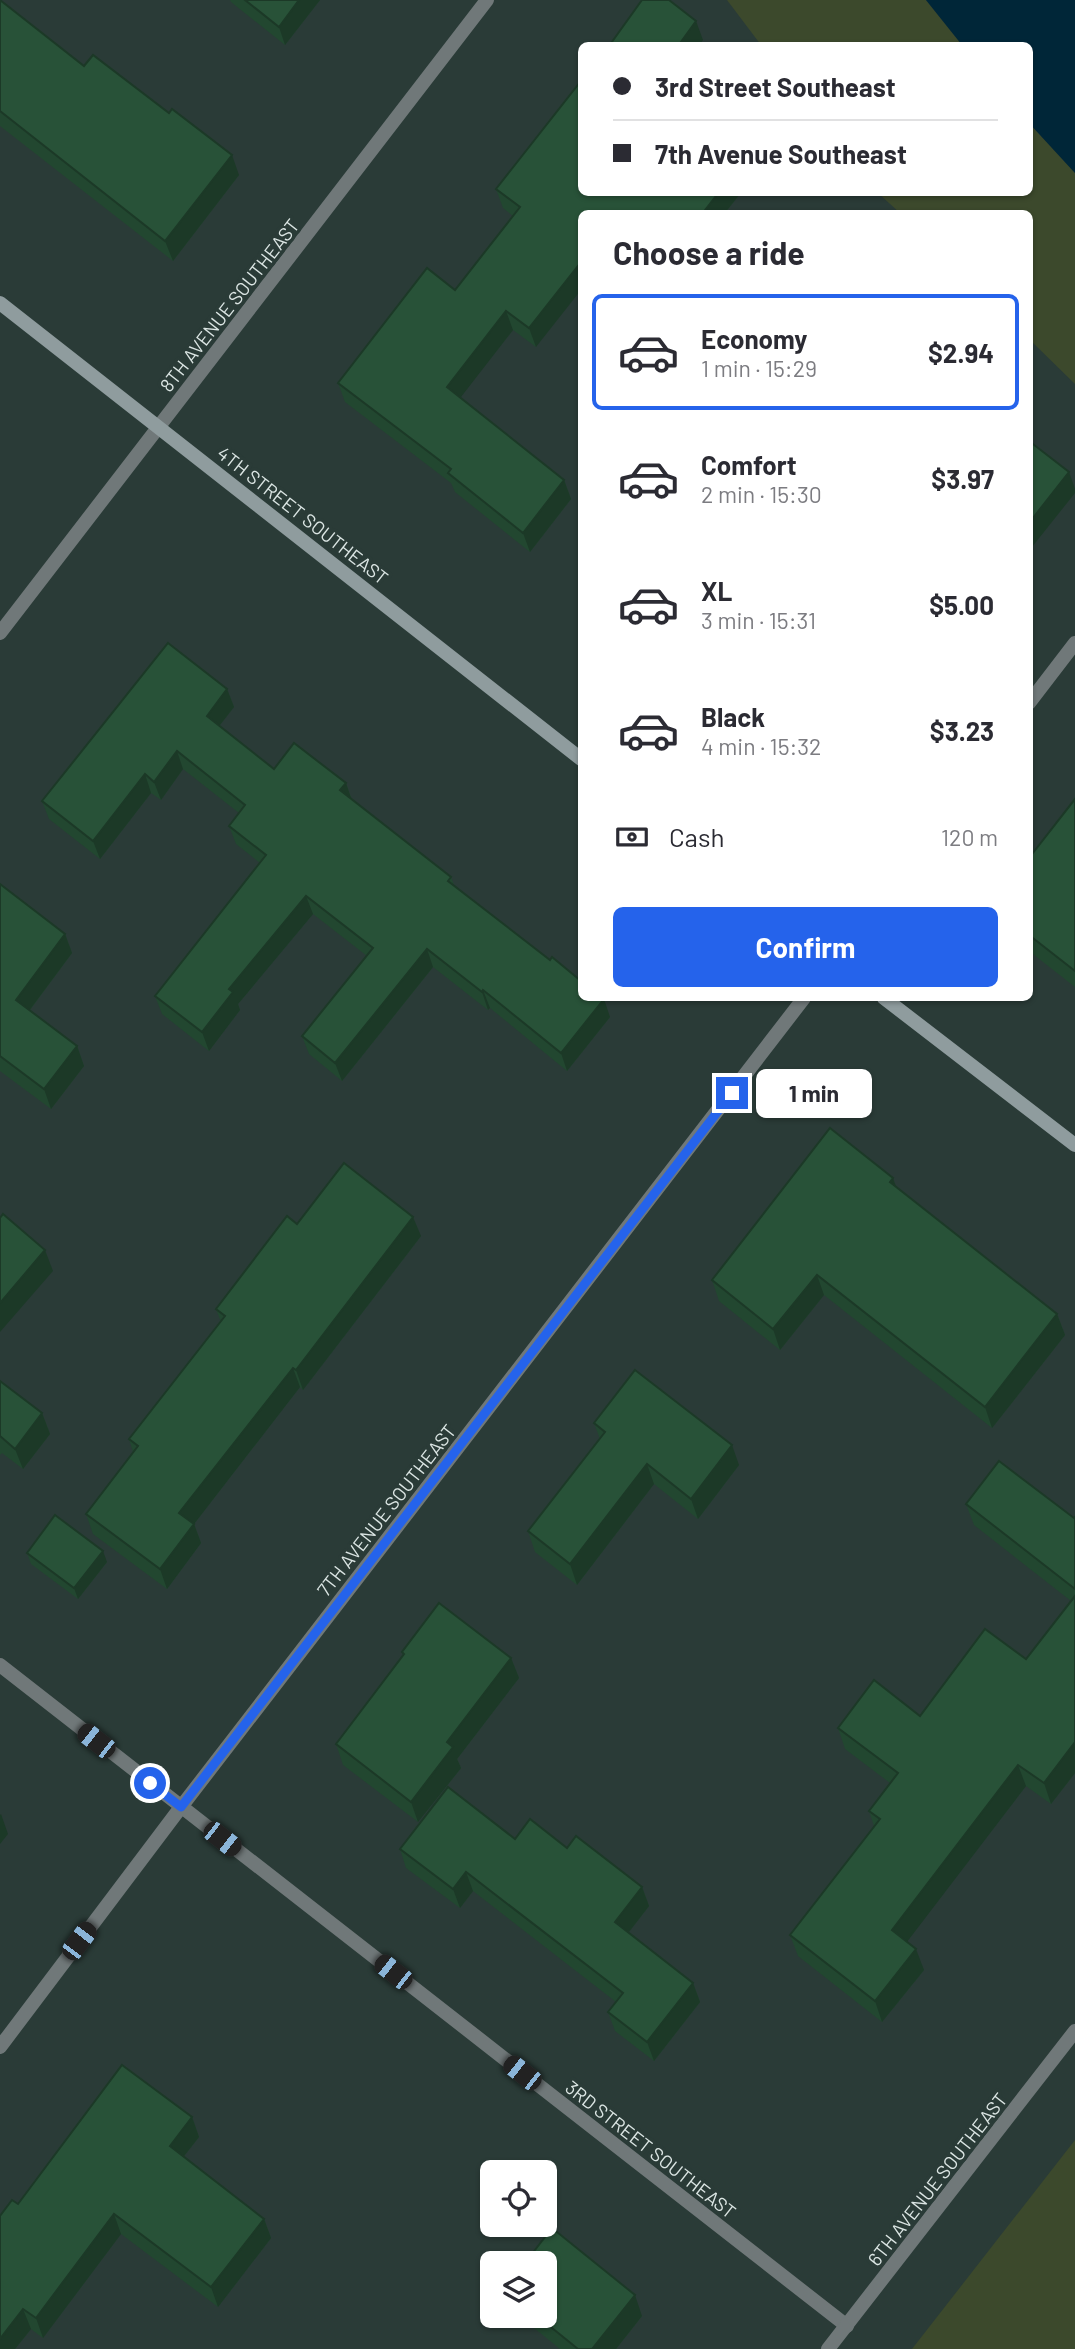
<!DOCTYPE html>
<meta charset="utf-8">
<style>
:root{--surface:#fff;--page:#f7f7f7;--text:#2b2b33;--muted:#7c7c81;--line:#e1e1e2;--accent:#2563eb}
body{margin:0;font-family:Barlow,sans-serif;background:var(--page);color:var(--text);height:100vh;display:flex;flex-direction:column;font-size:26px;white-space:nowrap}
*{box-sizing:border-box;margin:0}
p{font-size:23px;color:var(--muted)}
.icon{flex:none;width:38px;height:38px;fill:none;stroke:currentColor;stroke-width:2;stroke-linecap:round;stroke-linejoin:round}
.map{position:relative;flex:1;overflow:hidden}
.panel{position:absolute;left:578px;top:210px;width:455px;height:791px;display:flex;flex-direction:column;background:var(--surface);border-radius:10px;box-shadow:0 2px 5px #0004}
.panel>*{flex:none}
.top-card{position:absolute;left:578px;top:42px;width:455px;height:154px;border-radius:10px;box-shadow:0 2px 5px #0004;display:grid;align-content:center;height:154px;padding:0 35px;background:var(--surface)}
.tools{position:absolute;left:480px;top:2160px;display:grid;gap:14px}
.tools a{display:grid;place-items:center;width:77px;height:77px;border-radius:10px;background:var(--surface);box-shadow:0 2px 5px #0004;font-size:35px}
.end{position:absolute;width:32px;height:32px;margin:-16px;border:9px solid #2563eb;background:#fff;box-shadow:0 0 0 4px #fff}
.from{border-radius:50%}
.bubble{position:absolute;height:49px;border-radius:10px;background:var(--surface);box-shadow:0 2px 5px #0004;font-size:23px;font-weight:700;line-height:49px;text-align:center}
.car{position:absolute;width:21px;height:42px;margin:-21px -10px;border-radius:9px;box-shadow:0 0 5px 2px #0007;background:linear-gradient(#222 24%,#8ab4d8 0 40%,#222 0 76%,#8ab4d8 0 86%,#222 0)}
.top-card b{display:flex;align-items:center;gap:24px;height:66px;font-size:26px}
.top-card b+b{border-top:2px solid var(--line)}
.top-card i{width:18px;height:18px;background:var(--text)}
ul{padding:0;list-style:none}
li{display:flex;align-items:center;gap:21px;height:116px;margin:0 14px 10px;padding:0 21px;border:4px solid transparent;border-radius:10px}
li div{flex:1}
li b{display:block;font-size:26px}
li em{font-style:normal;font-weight:700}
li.current{border-color:var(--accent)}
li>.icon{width:63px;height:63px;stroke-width:1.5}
h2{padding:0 35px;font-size:32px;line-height:84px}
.pay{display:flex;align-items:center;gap:18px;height:77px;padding:0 35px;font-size:26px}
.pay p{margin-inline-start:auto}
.cta{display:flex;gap:14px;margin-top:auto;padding:14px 35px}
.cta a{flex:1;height:80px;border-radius:10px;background:var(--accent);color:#fff;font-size:28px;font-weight:700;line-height:80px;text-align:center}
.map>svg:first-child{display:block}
</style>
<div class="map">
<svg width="1075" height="2349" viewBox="0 0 1075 2349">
<rect width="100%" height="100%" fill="#2a3b37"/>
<g fill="#3c492c">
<polygon points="727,0 926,0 962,45 761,45"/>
<polygon points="1029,123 1075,173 1075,384 1029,339 1029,214 900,213 878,193 1029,192"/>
<polygon points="1075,2140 1075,2349 912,2349"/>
</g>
<polygon fill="#002638" points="926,0 1075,0 1075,173 1029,123 1029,46 962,45"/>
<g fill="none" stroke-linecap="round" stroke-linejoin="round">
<g stroke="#707879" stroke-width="14">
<polyline points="0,633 487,0"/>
<polyline points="1029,703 1075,643"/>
<polyline points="0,1665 847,2326"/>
<polyline points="0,2047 181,1807 804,998"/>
<polyline points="828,2349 1075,2031"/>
</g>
<g stroke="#8f9c9e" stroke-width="14">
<polyline points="0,303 581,759"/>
<polyline points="884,998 1075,1145"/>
</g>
</g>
<g fill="#224730">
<polygon points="0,0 84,66 239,175 173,261 0,126"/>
<polygon points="230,0 320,0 285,45 231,2"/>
<polygon points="496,189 581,192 740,192 740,194 724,214 581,214 536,347 513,330 460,397 564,480 571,499 530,552 455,492 451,483 345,402 338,383 455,290 513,216 503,208"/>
<polygon points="227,689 234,707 219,726 274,769 346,783 352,800 451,877 454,885 610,1017 567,1071 490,1008 488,1010 433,967 342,1081 309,1054 302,1036 367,956 313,914 238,1004 240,1010 209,1051 162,1014 155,996 260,863 236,844 229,826 239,813 183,769 161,800 151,793 100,859 49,819 42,801"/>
<polygon points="1075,799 1075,987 1029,951 1029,858"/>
<polygon points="0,884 65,934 72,953 30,1010 77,1046 84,1066 51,1109 0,1071"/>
<polygon points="897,1188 1057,1314 1065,1335 992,1428 824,1295 780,1350 719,1301 712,1280"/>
<polygon points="297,1224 421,1236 303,1390 300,1387 194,1524 201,1543 167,1589 93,1534 86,1514 133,1452 129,1439 221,1322 216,1309"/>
<polygon points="0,1381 42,1413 50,1434 23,1469 2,1453 0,1455"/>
<polygon points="594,1423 739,1465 698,1519 654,1484 577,1585 535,1552 528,1531 600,1439"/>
<polygon points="966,1504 1074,1518 1075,1517 1075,1773 1051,1804 1026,1786 907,1941 924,1970 882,2022 798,1956 790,1935 874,1826 869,1811 890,1783 845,1749 838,1728 920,1716 1026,1659 1071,1601 974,1525"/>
<polygon points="27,1553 107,1562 78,1599 31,1564"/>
<polygon points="402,1652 511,1658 519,1678 457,1759 461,1768 418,1822 343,1765 336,1744 403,1656"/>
<polygon points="515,1839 567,1848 642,1887 649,1906 628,1933 693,1983 700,2002 654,2061 615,2031 608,2012 616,2002 473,1891 460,1908 406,1868 400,1849"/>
<polygon points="192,2117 199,2137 184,2156 264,2219 271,2238 218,2307 121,2234 43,2338 31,2329 15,2349 0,2349 18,2204"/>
<polygon points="518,2315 544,2315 642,2316 616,2349 560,2349"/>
</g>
<g fill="#1c3927">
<polygon points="299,0 320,0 285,45 279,27"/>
<polygon points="696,21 703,40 699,46 678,46"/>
<polygon points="232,155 239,175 173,261 165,241"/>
<polygon points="719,192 740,192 740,194 724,214 702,214"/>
<polygon points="581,262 581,290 536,347 529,328"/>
<polygon points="506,311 513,330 454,406 447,387"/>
<polygon points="1069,472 1075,489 1075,493 1032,547 1029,538 1029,523"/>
<polygon points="564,480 571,499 530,552 523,533"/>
<polygon points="227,689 234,707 213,734 207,716"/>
<polygon points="177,751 183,769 161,800 154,782"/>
<polygon points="145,774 151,793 100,859 93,841"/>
<polygon points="346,783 352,801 340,790"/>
<polygon points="306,896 313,914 238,1004 240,1010 209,1051 202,1032 229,989"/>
<polygon points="65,934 72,953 23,1019 16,1000"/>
<polygon points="427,949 433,967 342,1081 335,1063"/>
<polygon points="483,990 490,1008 488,1010 482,992"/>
<polygon points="604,999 610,1017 567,1071 561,1053"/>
<polygon points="77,1046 84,1066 51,1109 44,1089"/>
<polygon points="893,1178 900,1198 890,1182"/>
<polygon points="413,1217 421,1236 303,1390 296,1370"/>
<polygon points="45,1250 53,1271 0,1332 0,1303"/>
<polygon points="817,1275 824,1295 780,1350 773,1329"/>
<polygon points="1057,1314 1065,1335 992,1428 985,1407"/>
<polygon points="293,1368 300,1387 194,1524 201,1543 167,1589 160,1569 179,1513"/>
<polygon points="42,1413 50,1434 23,1469 15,1449"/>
<polygon points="732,1445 739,1465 698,1519 691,1499"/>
<polygon points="647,1464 654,1484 577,1585 570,1564"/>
<polygon points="103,1551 107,1562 78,1599 74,1588"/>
<polygon points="511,1658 519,1678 457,1759 461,1768 418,1822 411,1802 447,1742"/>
<polygon points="1075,1742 1075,1773 1051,1804 1044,1783"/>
<polygon points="1018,1765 1026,1786 900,1951 892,1930"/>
<polygon points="1,1814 8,1834 0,1844 0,1815"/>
<polygon points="466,1872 473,1891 460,1908 453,1889"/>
<polygon points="642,1887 649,1906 622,1941 615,1922"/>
<polygon points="916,1949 924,1970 882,2022 875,2001"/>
<polygon points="693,1983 700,2002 654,2061 647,2042"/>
<polygon points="192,2117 199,2137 177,2165 170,2146"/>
<polygon points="114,2214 121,2234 43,2338 36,2318"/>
<polygon points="264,2219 271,2238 218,2307 211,2287"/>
<polygon points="635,2295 642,2316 616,2349 592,2349"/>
<polygon points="23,2309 31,2329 15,2349 0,2349 0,2339"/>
</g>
<g fill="#285238" stroke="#1c3927" stroke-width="2">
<polygon points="0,0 84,66 93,55 169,113 172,109 232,155 165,241 0,111"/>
<polygon points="245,0 299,0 279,27"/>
<polygon points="642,0 669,0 696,21 678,46 609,46"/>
<polygon points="581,81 581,192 719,192 702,214 581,214 581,262 529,328 506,311 447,387 564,480 523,533 448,473 451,469 338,383 427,268 455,290 520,207 496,189"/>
<polygon points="1029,441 1069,472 1029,523"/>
<polygon points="168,643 227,689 207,716 274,769 294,743 346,783 340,790 451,877 448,881 550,960 552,957 581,981 581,998 602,998 604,999 561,1053 483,990 482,992 427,949 335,1063 302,1036 373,948 306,896 229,989 233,992 202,1032 155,996 266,855 229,826 245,805 177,751 154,782 145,774 93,841 42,801"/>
<polygon points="1075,799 1075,971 1029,935 1029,858"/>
<polygon points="0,884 65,934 16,1000 77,1046 44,1089 0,1056"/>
<polygon points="830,1128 893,1178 890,1182 1057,1314 985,1407 817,1275 773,1329 712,1280"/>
<polygon points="344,1163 413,1217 296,1370 293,1368 179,1513 194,1524 160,1569 86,1514 138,1446 129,1439 225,1316 216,1309 287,1216 297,1224"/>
<polygon points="3,1214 45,1250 0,1303 0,1218"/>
<polygon points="635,1370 732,1445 691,1499 647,1464 570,1564 528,1531 605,1432 594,1423"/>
<polygon points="0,1381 42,1413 15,1449 0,1436"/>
<polygon points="999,1461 1074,1518 1075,1517 1075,1589 966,1504"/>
<polygon points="55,1515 103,1551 74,1588 27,1553"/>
<polygon points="1075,1596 1075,1742 1044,1783 1018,1765 892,1930 916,1949 875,2001 790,1935 880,1819 869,1811 898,1773 838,1728 874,1680 920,1716 985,1629 1026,1659"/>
<polygon points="439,1603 511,1658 447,1742 453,1747 411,1802 336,1744 404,1654 402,1652"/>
<polygon points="448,1787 515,1839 530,1819 567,1848 576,1836 642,1887 615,1922 693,1983 647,2042 608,2012 623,1993 466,1872 453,1889 400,1849"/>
<polygon points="122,2065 192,2117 170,2146 264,2219 211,2287 114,2214 36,2318 23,2309 0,2339 0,2216 12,2200 18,2204"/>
<polygon points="552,2228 635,2295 592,2349 578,2349 536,2315 544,2315 544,2263 525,2263"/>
</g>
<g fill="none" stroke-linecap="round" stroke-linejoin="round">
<polyline stroke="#2563eb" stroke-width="9" points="150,1783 181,1807 732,1093"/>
</g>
<g text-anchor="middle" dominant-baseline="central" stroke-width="7" stroke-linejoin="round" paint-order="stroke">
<g font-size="19" fill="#dce6e4" stroke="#2a3b37">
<text transform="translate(229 305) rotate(-52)">8TH AVENUE SOUTHEAST</text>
<text transform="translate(303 515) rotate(38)">4TH STREET SOUTHEAST</text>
<text transform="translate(386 1510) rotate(-52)">7TH AVENUE SOUTHEAST</text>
<text transform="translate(651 2149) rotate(38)">3RD STREET SOUTHEAST</text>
<text transform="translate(937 2179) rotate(-52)">6TH AVENUE SOUTHEAST</text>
</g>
</g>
</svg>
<div class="tools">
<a><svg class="icon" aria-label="locate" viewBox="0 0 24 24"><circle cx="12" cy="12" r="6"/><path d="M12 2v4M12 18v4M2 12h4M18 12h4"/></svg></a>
<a><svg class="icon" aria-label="layers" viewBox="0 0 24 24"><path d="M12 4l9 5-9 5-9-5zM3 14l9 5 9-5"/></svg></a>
</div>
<i class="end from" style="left:150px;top:1783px"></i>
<i class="end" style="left:732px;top:1093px"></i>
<div class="bubble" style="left:756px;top:1069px;width:116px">1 min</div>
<i class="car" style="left:96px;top:1741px;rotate:308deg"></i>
<i class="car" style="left:222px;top:1839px;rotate:128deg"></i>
<i class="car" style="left:79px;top:1941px;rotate:37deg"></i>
<i class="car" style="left:393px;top:1972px;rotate:308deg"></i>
<i class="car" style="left:522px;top:2073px;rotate:308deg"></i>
<div class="top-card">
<b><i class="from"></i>3rd Street Southeast</b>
<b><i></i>7th Avenue Southeast</b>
</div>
<section class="panel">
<h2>Choose a ride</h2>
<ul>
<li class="current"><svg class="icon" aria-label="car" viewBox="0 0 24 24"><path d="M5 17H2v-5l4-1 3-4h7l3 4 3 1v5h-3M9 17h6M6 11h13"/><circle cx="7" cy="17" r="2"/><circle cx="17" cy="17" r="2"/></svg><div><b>Economy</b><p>1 min · 15:29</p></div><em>$2.94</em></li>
<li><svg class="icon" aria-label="car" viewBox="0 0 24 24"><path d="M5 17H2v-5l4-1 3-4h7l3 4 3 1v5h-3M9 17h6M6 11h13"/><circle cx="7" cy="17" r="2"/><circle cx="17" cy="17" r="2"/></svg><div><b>Comfort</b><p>2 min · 15:30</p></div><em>$3.97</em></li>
<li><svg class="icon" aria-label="car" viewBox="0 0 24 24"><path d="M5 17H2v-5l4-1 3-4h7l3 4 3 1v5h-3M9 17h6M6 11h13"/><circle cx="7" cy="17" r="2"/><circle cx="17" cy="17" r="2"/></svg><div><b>XL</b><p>3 min · 15:31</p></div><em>$5.00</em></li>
<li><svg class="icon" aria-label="car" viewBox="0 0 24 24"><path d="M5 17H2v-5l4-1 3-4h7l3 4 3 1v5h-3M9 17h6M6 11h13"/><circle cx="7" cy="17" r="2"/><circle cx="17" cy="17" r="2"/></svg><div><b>Black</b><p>4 min · 15:32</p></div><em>$3.23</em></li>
</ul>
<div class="pay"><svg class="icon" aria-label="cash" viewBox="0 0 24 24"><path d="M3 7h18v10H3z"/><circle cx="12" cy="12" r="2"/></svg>Cash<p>120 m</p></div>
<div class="cta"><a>Confirm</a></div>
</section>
</div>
